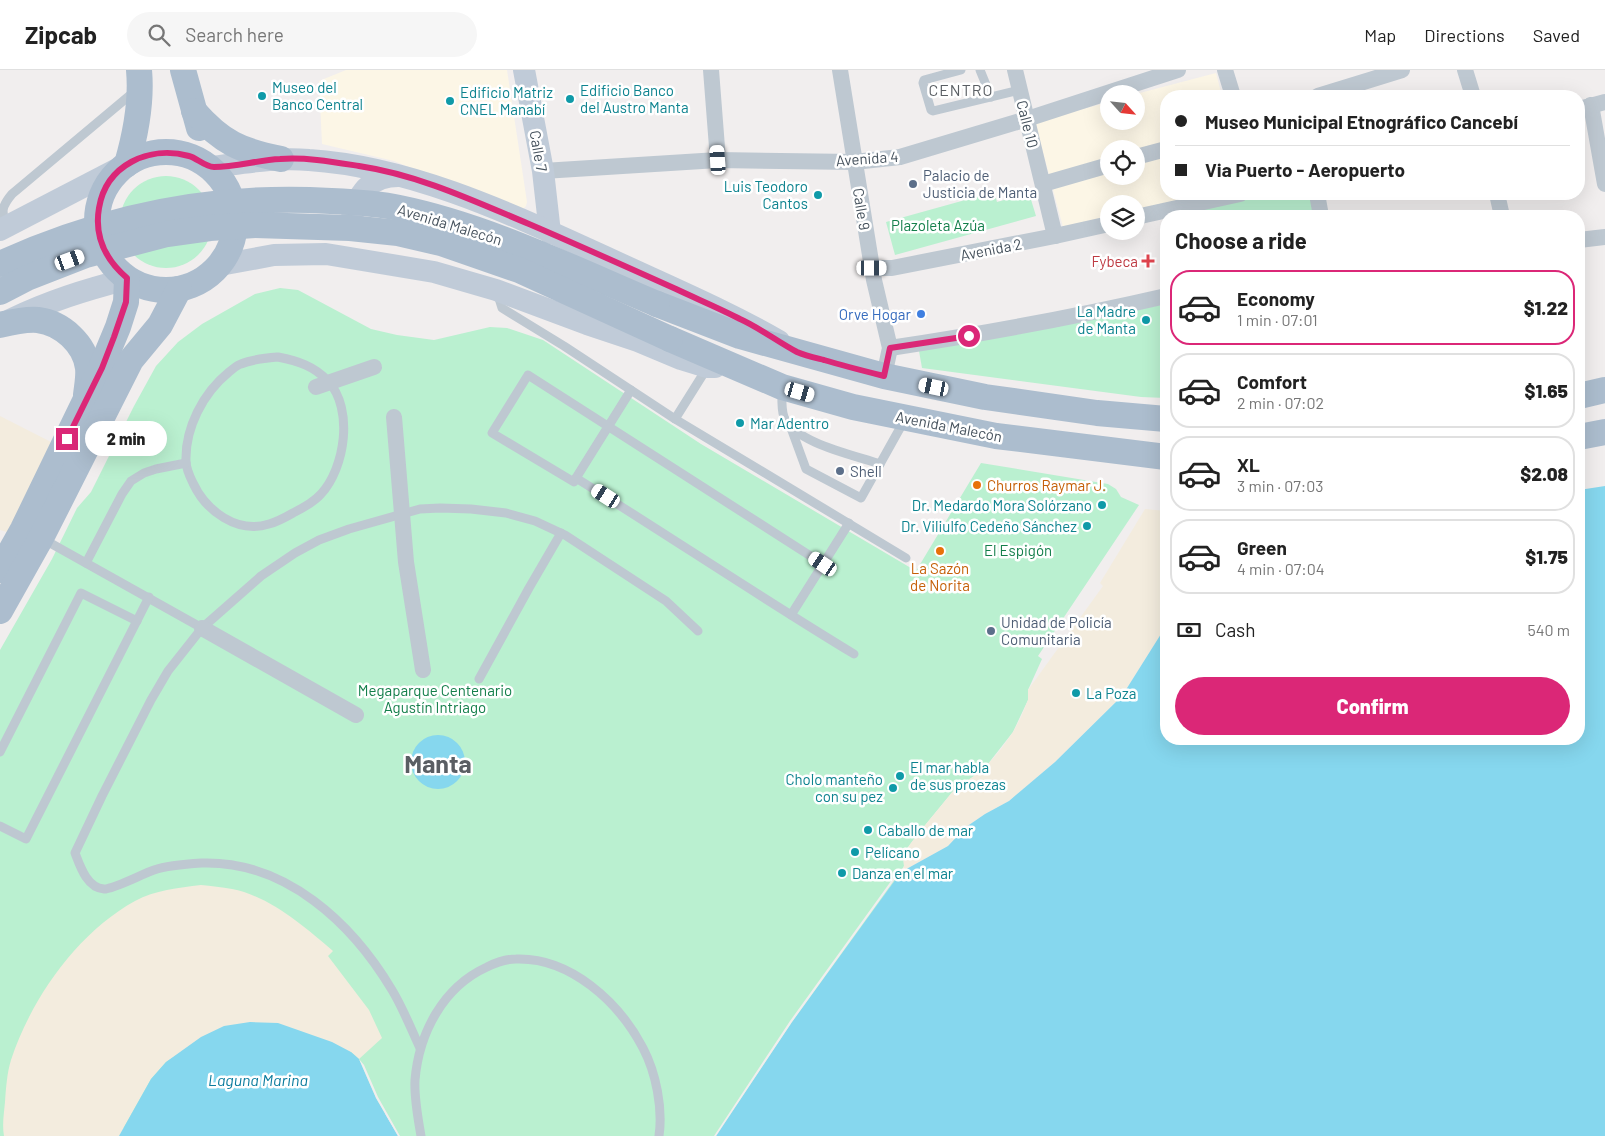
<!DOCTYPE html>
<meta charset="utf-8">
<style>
:root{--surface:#fff;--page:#f6f6f6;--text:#222;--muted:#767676;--line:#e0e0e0;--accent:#db2777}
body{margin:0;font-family:Barlow,sans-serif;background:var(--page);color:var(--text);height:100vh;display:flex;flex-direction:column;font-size:19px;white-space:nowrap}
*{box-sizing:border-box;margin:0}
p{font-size:16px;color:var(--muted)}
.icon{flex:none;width:28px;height:28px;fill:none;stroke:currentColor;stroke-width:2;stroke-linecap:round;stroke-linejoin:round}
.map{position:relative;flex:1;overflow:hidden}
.panel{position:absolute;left:1160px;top:140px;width:425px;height:535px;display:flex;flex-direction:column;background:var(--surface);border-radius:20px;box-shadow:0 5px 20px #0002}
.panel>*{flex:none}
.hud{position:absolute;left:1160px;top:20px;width:425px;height:110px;border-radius:20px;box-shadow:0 5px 20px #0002;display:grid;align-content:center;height:110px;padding:0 15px;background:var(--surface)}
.needle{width:32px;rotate:117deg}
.controls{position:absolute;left:1100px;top:15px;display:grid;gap:10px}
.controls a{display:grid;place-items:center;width:45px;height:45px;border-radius:50%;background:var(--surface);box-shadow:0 5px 20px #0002;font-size:25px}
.end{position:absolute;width:22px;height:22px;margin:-11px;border:6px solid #db2777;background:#fff;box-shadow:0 0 0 2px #fff}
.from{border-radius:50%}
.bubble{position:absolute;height:35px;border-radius:18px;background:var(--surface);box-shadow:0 5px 20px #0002;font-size:16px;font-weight:800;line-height:35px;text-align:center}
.car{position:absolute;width:15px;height:30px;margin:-15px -8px;border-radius:6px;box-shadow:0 0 4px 1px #0007;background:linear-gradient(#fff 24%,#345 0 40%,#fff 0 76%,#345 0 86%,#fff 0)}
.hud b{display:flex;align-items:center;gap:18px;height:48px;font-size:19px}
.hud b+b{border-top:1px solid var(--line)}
.hud i{width:12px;height:12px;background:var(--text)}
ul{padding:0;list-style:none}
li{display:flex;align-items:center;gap:15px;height:75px;margin:0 10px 8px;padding:0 5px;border:2px solid var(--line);border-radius:20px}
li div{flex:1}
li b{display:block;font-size:19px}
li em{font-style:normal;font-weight:800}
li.current{border-color:var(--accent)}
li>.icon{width:45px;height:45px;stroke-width:1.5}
h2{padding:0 15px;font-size:22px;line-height:60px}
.pay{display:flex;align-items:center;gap:12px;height:55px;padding:0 15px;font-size:19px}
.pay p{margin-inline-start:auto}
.primary-button{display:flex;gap:10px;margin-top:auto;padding:10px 15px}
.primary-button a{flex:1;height:58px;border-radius:30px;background:var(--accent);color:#fff;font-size:20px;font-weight:800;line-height:58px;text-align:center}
header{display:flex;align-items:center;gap:30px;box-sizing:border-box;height:70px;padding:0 25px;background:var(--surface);border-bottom:1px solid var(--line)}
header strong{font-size:24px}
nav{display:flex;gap:28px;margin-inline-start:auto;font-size:18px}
.search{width:350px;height:45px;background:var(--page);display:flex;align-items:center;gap:12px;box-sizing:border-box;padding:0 18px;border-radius:28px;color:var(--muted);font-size:19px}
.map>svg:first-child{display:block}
</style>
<header>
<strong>Zipcab</strong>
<div class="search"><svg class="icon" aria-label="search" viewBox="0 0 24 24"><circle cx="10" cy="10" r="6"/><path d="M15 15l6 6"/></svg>Search here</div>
<nav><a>Map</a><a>Directions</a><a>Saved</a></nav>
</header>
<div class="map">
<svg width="1605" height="1066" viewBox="0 0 1605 1066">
<rect width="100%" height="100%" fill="#f1eeee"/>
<g fill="#fcf6e6" fill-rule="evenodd">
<polygon points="346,0 507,0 527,132 526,136 523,139 518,141 394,91 322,74 319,11"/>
<path d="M1216,3l6,23h-56v98h37l-67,18v-8h-27v15l-45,12 -29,-109 74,-20v19h27v-27zM1109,79h27v27h-27z"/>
</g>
<g fill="#baf0d0">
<circle cx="166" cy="152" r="46"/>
<polygon points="994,122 997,132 1029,123 1036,146 895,185 886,152"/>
<polygon points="1261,124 1311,124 1315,146 1194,146 1193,140"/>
<polygon points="280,218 298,220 371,259 397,265 434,270 490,257 507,258 543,270 701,374 916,501 981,393 1108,414 1116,419 1121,427 1139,435 1038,586 1042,589 1028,620 1028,630 1013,662 984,699 954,720 917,765 903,784 904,796 901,802 716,1066 398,1066 386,1044 123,1058 119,1066 0,1066 0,580 52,489 77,438 91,422 134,336 156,296 178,272 202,254 255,224"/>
<polygon points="1166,234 1166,328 1141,327 922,298 919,281"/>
</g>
<g fill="#f3ecde">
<polygon points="0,346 55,374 10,463 0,460"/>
<polygon points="1145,439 1166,441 1166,556 1122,626 1055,692 1009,731 985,744 966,757 948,776 901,802 904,796 903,784 917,765 954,720 984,699 1001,679 1013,662 1021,647 1028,630 1028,620 1103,516 1100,513"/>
<path d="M201,815c10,1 21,2 31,4 37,7 73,38 101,62l-5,5 41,54 13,28 -23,21 -8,-7h-169l-16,10 -15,17 -32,57h-115c-2,-11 0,-23 1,-34 1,-14 2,-29 6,-42 20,-61 66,-127 124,-159 20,-11 43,-13 66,-16z"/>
</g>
<g fill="#86d7ee">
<polygon points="1605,416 1605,1066 716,1066 792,952 901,802 948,776 966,757 985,744 1009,731 1055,692 1122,626 1166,556 1166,669 1579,669 1579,420"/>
<circle cx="438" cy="692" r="27"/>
<polygon points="250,952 278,953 332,972 351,982 359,989 376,1028 398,1066 119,1066 151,1009 166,992 201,967 224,956"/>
</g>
<g fill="#f1eeee">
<polygon points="903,798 792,952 716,1066 714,1066 790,951 899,800"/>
<polygon points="359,989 364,995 378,1027 400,1066 398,1066 376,1028"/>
</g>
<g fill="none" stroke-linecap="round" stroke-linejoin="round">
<g stroke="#bec8d1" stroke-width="9">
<polyline points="961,0 924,10 923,13 931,40 933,41 1020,20"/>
<polyline points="980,0 991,27"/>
<path d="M8,156c-8,-14 -6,-20 4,-32l123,-103"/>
<polyline points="497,222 502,238 564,276 675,349 906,488"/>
<path d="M278,287c20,4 36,9 50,24 26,28 17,87 -7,113 -7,8 -18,14 -28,19 -7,4 -16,9 -24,11 -32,10 -63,-13 -76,-41 -3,-6 -7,-15 -7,-22 -1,-33 17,-68 43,-89 4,-3 8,-7 12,-8 12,-5 25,-6 37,-7z"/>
<path d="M782,319c0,9 -1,20 2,28 11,26 70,38 96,47"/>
<polyline points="675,349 707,298"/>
<polyline points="791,358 806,399 861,428 904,351"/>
<polyline points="576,408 631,320"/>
<polyline points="43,469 202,558"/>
<polyline points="86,493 122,424 131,411 144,403 156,399 186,393"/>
<path d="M823,494l-295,-189 -36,58 82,49 2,-4c93,58 184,119 278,176"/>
<polyline points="791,545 849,453"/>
<polyline points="479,609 529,518 561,463"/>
<polyline points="0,682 81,523 137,551"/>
<polyline points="0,756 26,769 149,527"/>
<path d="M420,978c-9,-19 -17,-40 -28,-58 -40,-67 -106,-129 -189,-127 -16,1 -34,2 -49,7 -12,4 -40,19 -50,19 -17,-1 -24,-23 -29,-36l27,-57 49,-96 17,-29 34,-43 59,-52 34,-23 24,-13 30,-11 71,-20 20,-1 31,1 35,4 29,8 30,14 101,66 32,30"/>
<path d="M421,1066c-3,-18 -7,-38 -6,-56 4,-47 28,-93 72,-113 8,-4 19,-8 29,-8 54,-2 103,43 127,89 13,25 20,60 16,88"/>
</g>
<g stroke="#bec8d1" stroke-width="16">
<polyline points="711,0 718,90"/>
<polyline points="840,0 874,210 890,278 884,306"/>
<polyline points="1015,0 1055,166"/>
<polyline points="1225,0 1233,26"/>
<polyline points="1465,0 1473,26"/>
<polyline points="1318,26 1402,0"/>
<polyline points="1591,35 1605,114"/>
<polyline points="1579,39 1605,32"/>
<polyline points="1136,87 1166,79"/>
<polyline points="543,101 718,90 854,92 900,87 1027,49 1178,0"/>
<polyline points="1043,114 1109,95"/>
<polyline points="1317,124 1321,146"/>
<polyline points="1497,124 1502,146"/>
<polyline points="1136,147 1240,124"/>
<polyline points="1579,170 1605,167"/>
<polyline points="872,198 892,198 1055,166 1109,154"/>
<path d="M890,278c93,-14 185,-31 276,-52"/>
<polyline points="316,317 374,297"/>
<polyline points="394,347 406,492 423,600"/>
<polyline points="202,558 356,645"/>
</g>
<g stroke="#c0cbd8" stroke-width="22">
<polyline points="524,0 543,101 550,163"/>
<path d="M211,97c33,-4 65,-10 98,-7 106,7 208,57 303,100 56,26 113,50 167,81"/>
<path d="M352,147c6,-24 19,-41 46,-41"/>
<polyline points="0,160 127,94"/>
<polyline points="220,195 274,185 326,184 434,202 496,220 587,254 638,271 681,289 707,297 715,297"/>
<path d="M10,250c39,-19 75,-30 117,-41"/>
</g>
<g stroke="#acbdce" stroke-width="26">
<polyline points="183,0 199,58"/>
<path d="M194,41c28,32 47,40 87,48"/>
<circle cx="166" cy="151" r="69"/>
<path d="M127,94c9,-31 15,-62 12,-94"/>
<polyline points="657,234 740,266 884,306 985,327 1097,343 1166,349"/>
<path d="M0,255c12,-3 26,-6 38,-5 24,3 47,24 50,48 1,9 -1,18 -2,27"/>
<polyline points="670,269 782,317 853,337 996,366 1166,387"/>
<polyline points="1579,326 1605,320"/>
<polyline points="1579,367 1605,362"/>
<polyline points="0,500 23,459 101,298 118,257 126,232 127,209"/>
<polyline points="0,541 41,468 131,290 160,255 179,219"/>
</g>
<g stroke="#acbdce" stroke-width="26">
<path d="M0,194c105,-48 216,-70 331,-63 22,1 45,2 68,7 88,18 175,61 258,96"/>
<polyline points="0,222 27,208 86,185 167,164 210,158 255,155 350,158 398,163 441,173 519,200 670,269"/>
</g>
</g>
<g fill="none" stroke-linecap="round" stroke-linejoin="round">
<path stroke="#db2777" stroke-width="6" d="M67,369l35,-71 12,-31 12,-35 1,-24c-21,-18 -33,-41 -28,-70 7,-43 50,-63 90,-52 8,2 16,11 25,11 22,0 44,-7 66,-8 26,-2 54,3 79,7 60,9 115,35 170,58 49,21 98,43 147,65 21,10 43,19 64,30 20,9 38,23 57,33 9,4 19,6 27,8 20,6 40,11 60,16l6,-28 79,-12"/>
</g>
<g fill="#0f9aa8" stroke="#fff" stroke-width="2">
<circle cx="262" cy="26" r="5"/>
<circle cx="570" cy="29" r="5"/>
<circle cx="450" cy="31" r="5"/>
<circle cx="818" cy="125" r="5"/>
<circle cx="1146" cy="250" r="5"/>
<circle cx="740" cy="353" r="5"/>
<circle cx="1102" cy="435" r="5"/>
<circle cx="1087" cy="456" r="5"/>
<circle cx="1076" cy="623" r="5"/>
<circle cx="900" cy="706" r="5"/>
<circle cx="893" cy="718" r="5"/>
<circle cx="868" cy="760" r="5"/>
<circle cx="855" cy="782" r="5"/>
<circle cx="842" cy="803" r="5"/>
</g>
<g fill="#5c6f8a" stroke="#fff" stroke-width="2">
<circle cx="913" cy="114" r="5"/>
<circle cx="840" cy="401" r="5"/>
<circle cx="991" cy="561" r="5"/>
</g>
<path fill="#e0444e" stroke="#fff" stroke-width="2" d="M1145.5 183.5h5v5h5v5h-5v5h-5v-5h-5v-5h5z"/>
<circle fill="#3f7fe0" stroke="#fff" stroke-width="2" cx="921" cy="244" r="5"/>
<g fill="#e8710a" stroke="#fff" stroke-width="2">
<circle cx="977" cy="415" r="5"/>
<circle cx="940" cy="481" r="5"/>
</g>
<g text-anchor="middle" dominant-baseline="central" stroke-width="5" stroke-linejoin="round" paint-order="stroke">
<g font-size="15" fill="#0d838f" stroke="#fff" text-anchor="start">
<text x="272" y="17">Museo del<tspan x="272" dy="17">Banco Central</tspan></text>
<text x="580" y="20">Edificio Banco<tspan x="580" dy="17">del Austro Manta</tspan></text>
<text x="460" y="22">Edificio Matriz<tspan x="460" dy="17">CNEL Manabí</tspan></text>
<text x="808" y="116" text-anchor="end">Luis Teodoro<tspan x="808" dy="17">Cantos</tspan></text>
<text x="1136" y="241" text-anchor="end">La Madre<tspan x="1136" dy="17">de Manta</tspan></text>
<text x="750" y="353">Mar Adentro</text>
<text x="1092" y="435" text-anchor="end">Dr. Medardo Mora Solórzano</text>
<text x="1077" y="456" text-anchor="end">Dr. Viliulfo Cedeño Sánchez</text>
<text x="1086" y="623">La Poza</text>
<text x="910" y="697">El mar habla<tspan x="910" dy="17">de sus proezas</tspan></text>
<text x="883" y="709" text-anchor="end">Cholo manteño<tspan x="883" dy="17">con su pez</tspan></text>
<text x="878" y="760">Caballo de mar</text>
<text x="865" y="782">Pelícano</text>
<text x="852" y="803">Danza en el mar</text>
</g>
<g font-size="15" fill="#45515c" stroke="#fff">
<text transform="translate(1028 54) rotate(76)">Calle 10</text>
<text transform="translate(539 81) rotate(80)">Calle 7</text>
<text transform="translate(867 88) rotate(-4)">Avenida 4</text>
<text transform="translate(862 139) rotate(81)">Calle 9</text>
<text transform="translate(450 154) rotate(17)">Avenida Malecón</text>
<text transform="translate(991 179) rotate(-11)">Avenida 2</text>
<text transform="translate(949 356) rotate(11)">Avenida Malecón</text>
</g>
<g font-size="15" fill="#4e5e75" stroke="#fff" text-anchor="start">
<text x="923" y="105">Palacio de<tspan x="923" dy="17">Justicia de Manta</tspan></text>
<text x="850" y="401">Shell</text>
<text x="1001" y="552">Unidad de Policía<tspan x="1001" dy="17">Comunitaria</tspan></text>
</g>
<g font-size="15" fill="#147f4b" stroke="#fff">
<text x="938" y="155">Plazoleta Azúa</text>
<text x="1018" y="480">El Espigón</text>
<text x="435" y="620">Megaparque Centenario<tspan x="435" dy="17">Agustín Intriago</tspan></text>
</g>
<g font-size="15" fill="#be3a42" stroke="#fff" text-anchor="end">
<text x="1138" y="191">Fybeca</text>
</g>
<g font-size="15" fill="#366cbe" stroke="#fff" text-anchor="end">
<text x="911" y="244">Orve Hogar</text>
</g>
<g font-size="15" fill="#c56008" stroke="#fff" text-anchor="start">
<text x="987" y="415">Churros Raymar J.</text>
<text x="940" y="498" text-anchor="middle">La Sazón<tspan x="940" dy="17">de Norita</tspan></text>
</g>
<g font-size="16" letter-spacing="1" fill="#5a5e63" stroke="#fff">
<text x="961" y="19">CENTRO</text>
</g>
<g font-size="16" font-style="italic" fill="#097b9d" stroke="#fff">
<text x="258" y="1009">Laguna Marina</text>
</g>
<g font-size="25" font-weight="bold" fill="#5a5e63" stroke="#fff">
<text x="438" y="693">Manta</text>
</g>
</g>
</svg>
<div class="controls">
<a><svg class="needle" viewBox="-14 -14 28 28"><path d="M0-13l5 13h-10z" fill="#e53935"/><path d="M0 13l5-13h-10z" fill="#767676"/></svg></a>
<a><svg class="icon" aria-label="locate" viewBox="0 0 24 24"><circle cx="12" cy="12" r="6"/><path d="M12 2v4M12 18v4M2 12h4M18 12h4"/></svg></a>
<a><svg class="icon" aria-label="layers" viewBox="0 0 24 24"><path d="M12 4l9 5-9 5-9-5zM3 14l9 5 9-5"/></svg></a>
</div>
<i class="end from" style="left:969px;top:266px"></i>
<i class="end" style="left:67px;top:369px"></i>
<div class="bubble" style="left:85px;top:351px;width:82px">2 min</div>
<i class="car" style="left:718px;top:90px;rotate:356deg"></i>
<i class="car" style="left:70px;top:190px;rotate:70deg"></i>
<i class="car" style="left:872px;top:198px;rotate:90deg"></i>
<i class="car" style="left:934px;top:317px;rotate:282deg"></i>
<i class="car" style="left:800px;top:322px;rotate:106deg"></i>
<i class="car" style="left:606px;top:426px;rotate:302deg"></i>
<i class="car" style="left:823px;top:494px;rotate:304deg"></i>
<div class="hud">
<b><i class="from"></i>Museo Municipal Etnográfico Cancebí</b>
<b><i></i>Via Puerto - Aeropuerto</b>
</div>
<section class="panel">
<h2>Choose a ride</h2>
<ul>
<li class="current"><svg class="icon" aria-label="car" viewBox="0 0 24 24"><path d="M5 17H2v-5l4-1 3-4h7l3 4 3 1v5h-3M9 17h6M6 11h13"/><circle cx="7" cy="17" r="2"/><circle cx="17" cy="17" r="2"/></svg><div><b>Economy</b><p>1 min · 07:01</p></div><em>$1.22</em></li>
<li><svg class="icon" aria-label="car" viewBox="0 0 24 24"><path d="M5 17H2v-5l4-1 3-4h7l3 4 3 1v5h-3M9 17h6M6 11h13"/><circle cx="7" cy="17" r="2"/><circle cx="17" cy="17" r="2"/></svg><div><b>Comfort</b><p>2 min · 07:02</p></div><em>$1.65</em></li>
<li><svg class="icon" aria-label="car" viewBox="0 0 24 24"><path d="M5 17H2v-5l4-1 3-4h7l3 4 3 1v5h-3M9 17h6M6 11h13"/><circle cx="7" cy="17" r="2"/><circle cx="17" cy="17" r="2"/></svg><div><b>XL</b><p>3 min · 07:03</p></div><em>$2.08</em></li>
<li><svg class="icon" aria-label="car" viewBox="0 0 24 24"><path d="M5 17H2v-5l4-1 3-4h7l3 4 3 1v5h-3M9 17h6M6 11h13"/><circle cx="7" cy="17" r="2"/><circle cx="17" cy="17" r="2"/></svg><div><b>Green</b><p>4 min · 07:04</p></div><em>$1.75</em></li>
</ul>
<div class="pay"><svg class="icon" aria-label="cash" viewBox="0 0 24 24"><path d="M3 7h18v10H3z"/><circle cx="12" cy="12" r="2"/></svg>Cash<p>540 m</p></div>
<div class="primary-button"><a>Confirm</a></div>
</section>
</div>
